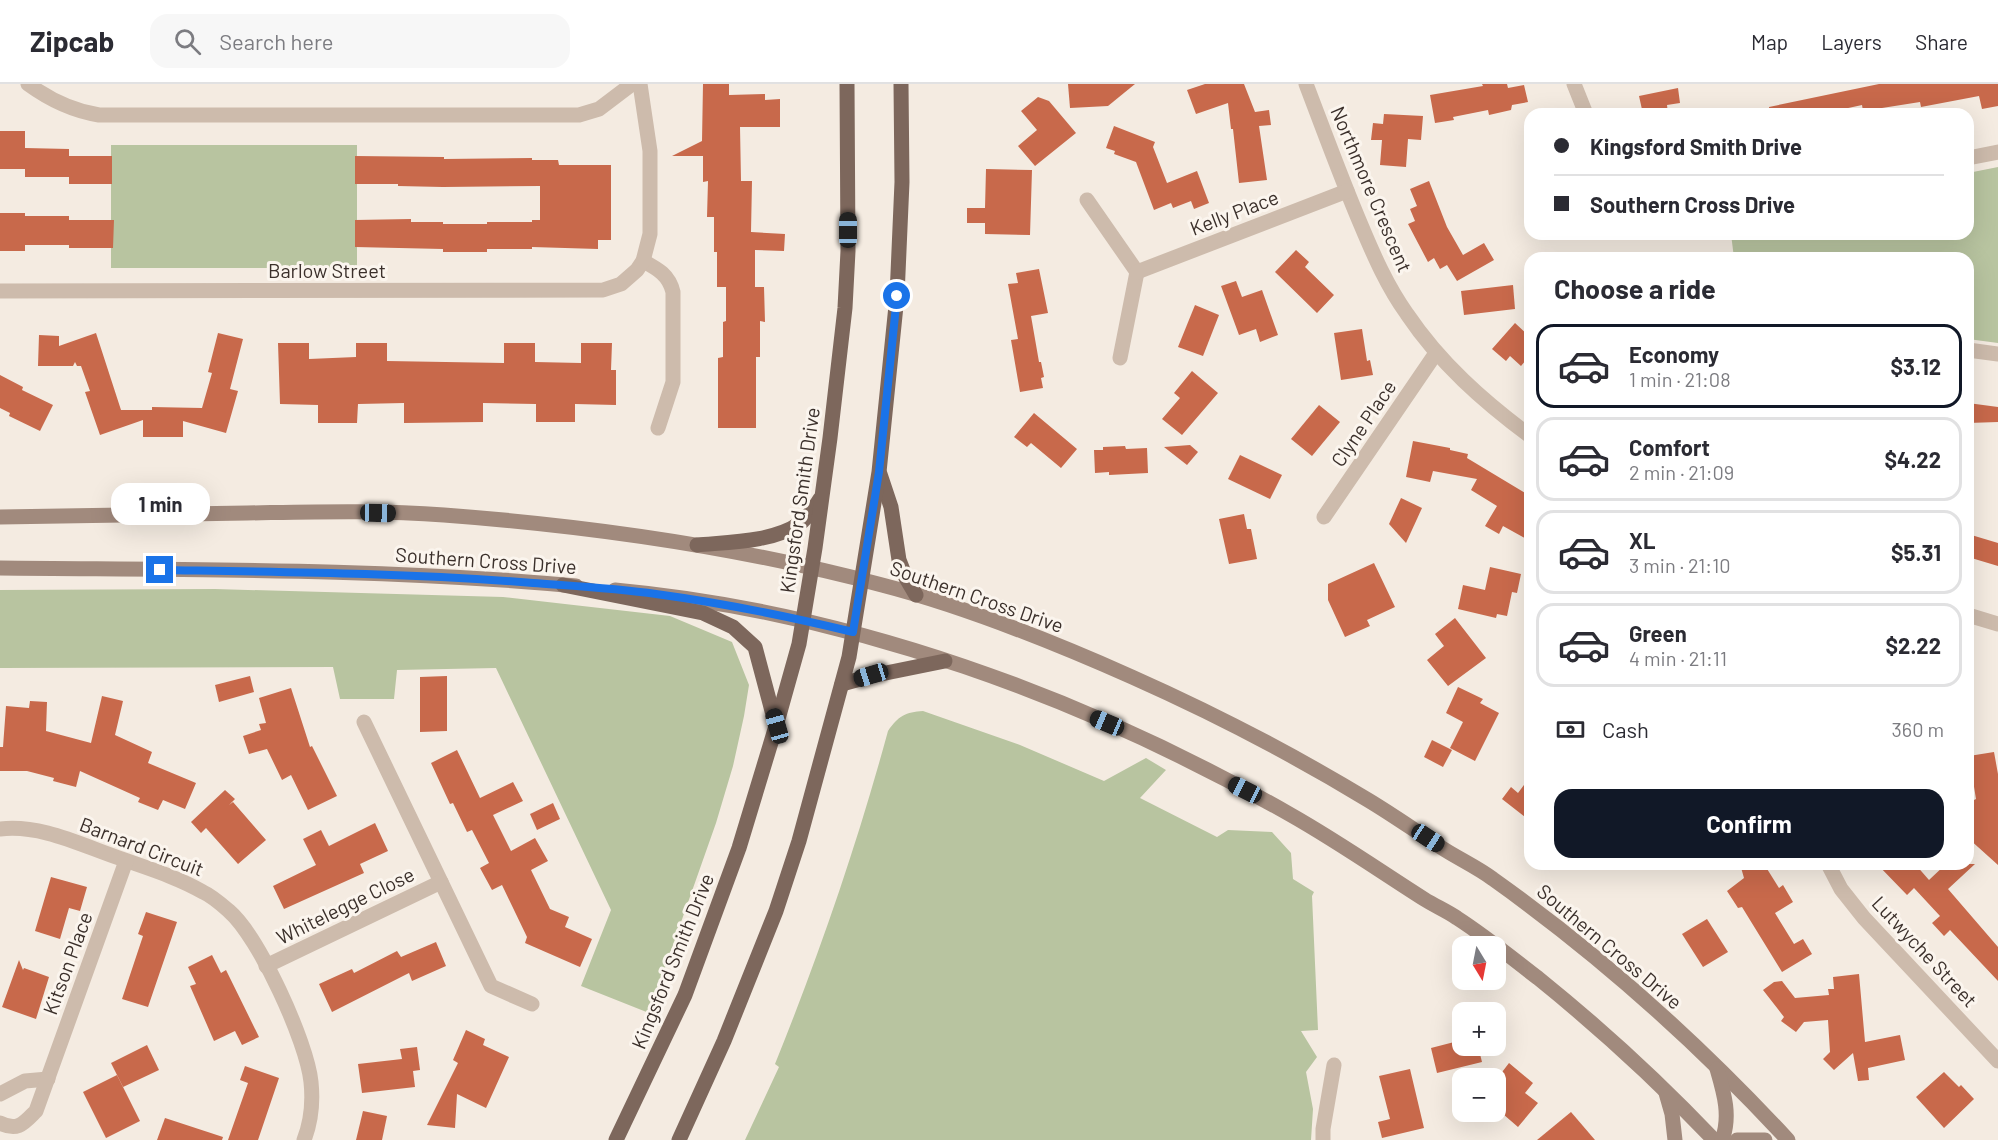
<!DOCTYPE html>
<meta charset="utf-8">
<style>
:root{--surface:#fff;--page:#f7f7f7;--text:#2b2b33;--muted:#7c7c81;--line:#e1e1e2;--accent:#111827}
body{margin:0;font-family:Barlow,sans-serif;background:var(--page);color:var(--text);height:100vh;display:flex;flex-direction:column;font-size:22px;white-space:nowrap}
*{box-sizing:border-box;margin:0}
p{font-size:20px;color:var(--muted)}
.icon{flex:none;width:33px;height:33px;fill:none;stroke:currentColor;stroke-width:2;stroke-linecap:round;stroke-linejoin:round}
.map{position:relative;flex:1;overflow:hidden}
.panel{position:absolute;left:1524px;top:168px;width:450px;height:618px;display:flex;flex-direction:column;background:var(--surface);border-radius:18px;box-shadow:0 6px 24px #0002}
.panel>*{flex:none}
.guide{position:absolute;left:1524px;top:24px;width:450px;height:132px;border-radius:18px;box-shadow:0 6px 24px #0002;display:grid;align-content:center;height:132px;padding:0 30px;background:var(--surface)}
.needle{width:39px;rotate:170deg}
.fabs{position:absolute;left:1452px;top:852px;display:grid;gap:12px}
.fabs a{display:grid;place-items:center;width:54px;height:54px;border-radius:12px;background:var(--surface);box-shadow:0 6px 24px #0002;font-size:30px}
.end{position:absolute;width:27px;height:27px;margin:-14px;border:8px solid #1a73e8;background:#fff;box-shadow:0 0 0 3px #fff}
.from{border-radius:50%}
.bubble{position:absolute;height:42px;border-radius:18px;background:var(--surface);box-shadow:0 6px 24px #0002;font-size:20px;font-weight:700;line-height:42px;text-align:center}
.car{position:absolute;width:18px;height:36px;margin:-18px -9px;border-radius:8px;box-shadow:0 0 4px 2px #0007;background:linear-gradient(#222 24%,#8ab4d8 0 40%,#222 0 76%,#8ab4d8 0 86%,#222 0)}
.guide b{display:flex;align-items:center;gap:21px;height:57px;font-size:22px}
.guide b+b{border-top:2px solid var(--line)}
.guide i{width:15px;height:15px;background:var(--text)}
ul{padding:0;list-style:none}
li{display:flex;align-items:center;gap:18px;height:84px;margin:0 12px 9px;padding:0 18px;border:3px solid var(--line);border-radius:18px}
li div{flex:1}
li b{display:block;font-size:22px}
li em{font-style:normal;font-weight:700}
li.selected{border-color:var(--accent)}
li>.icon{width:54px;height:54px;stroke-width:1.5}
h2{padding:0 30px;font-size:27px;line-height:72px}
.pay{display:flex;align-items:center;gap:15px;height:66px;padding:0 30px;font-size:22px}
.pay p{margin-inline-start:auto}
.button{display:flex;gap:12px;margin-top:auto;padding:12px 30px}
.button a{flex:1;height:69px;border-radius:18px;background:var(--accent);color:#fff;font-size:24px;font-weight:700;line-height:69px;text-align:center}
header{display:flex;align-items:center;gap:36px;box-sizing:border-box;height:84px;padding:0 30px;background:var(--surface);border-bottom:2px solid var(--line)}
header strong{font-size:28px}
nav{display:flex;gap:33px;margin-inline-start:auto;font-size:21px}
.search{width:420px;height:54px;background:var(--page);display:flex;align-items:center;gap:15px;box-sizing:border-box;padding:0 21px;border-radius:18px;color:var(--muted);font-size:22px}
.map>svg:first-child{display:block}
</style>
<header>
<strong>Zipcab</strong>
<div class="search"><svg class="icon" aria-label="search" viewBox="0 0 24 24"><circle cx="10" cy="10" r="6"/><path d="M15 15l6 6"/></svg>Search here</div>
<nav><a>Map</a><a>Layers</a><a>Share</a></nav>
</header>
<div class="map">
<svg width="1998" height="1056" viewBox="0 0 1998 1056">
<rect width="100%" height="100%" fill="#f4ebe1"/>
<g fill="#b8c4a0">
<rect x="111" y="61" width="246" height="123"/>
<polygon points="1998,83 1998,259 1968,255 1968,174 1734,174 1731,150 1968,150 1968,89"/>
<polygon points="215,505 503,513 670,532 732,558 749,601 744,632 733,682 716,739 649,929 581,902 611,826 496,584 397,586 394,615 340,615 333,583 0,584 0,506"/>
<path d="M923,627l97,34 84,36 42,-23 20,12 -26,28 77,39 11,-7 44,2 19,21 2,26 21,13 -2,4 6,134 -17,1 16,26 -11,15 7,37 -2,31h-566l34,-73 -4,-3c44,-109 82,-219 113,-333 10,-15 18,-19 35,-20z"/>
</g>
<g fill="#c8694b">
<polygon points="703,0 729,0 729,11 765,10 765,16 780,15 780,43 740,43 741,97 752,97 751,148 785,150 784,167 755,166 755,203 764,203 765,238 760,237 760,273 756,273 756,344 718,344 718,274 723,273 723,238 726,237 726,203 717,203 717,168 714,168 714,133 707,133 708,97 703,98 703,72 672,72 702,57"/>
<polygon points="1068,0 1135,0 1108,22 1070,24"/>
<polygon points="1205,0 1244,0 1255,28 1269,26 1271,41 1259,42 1267,96 1239,99 1233,45 1231,45 1228,19 1196,30 1187,6"/>
<polygon points="1482,0 1507,0 1508,4 1524,1 1528,18 1512,21 1511,26 1489,31 1488,26 1453,33 1454,36 1435,39 1430,11 1483,2"/>
<polygon points="1879,0 1998,0 1998,22 1982,25 1979,12 1921,23 1920,18 1863,27 1862,21 1830,28 1830,30 1769,30 1769,23"/>
<polygon points="1678,4 1680,19 1667,21 1668,30 1643,30 1639,12"/>
<polygon points="1038,13 1049,17 1076,49 1035,82 1018,62 1037,46 1021,27"/>
<polygon points="1384,30 1423,32 1421,56 1408,55 1406,83 1380,81 1382,56 1371,56 1373,39 1383,40"/>
<polygon points="1114,42 1155,58 1153,63 1167,99 1197,87 1209,119 1194,125 1191,117 1173,124 1171,119 1154,126 1136,78 1114,70 1115,67 1106,64"/>
<polygon points="0,47 25,47 25,64 69,65 69,72 112,72 112,100 69,100 69,93 25,93 25,85 0,85"/>
<polygon points="355,72 444,73 444,75 532,74 532,76 558,76 559,81 611,81 611,156 598,156 598,165 532,163 532,165 487,165 487,168 443,168 443,165 355,163 355,136 411,135 411,138 443,138 443,140 487,140 487,138 532,138 532,136 540,136 540,102 443,103 398,102 398,100 355,100"/>
<polygon points="986,85 1032,86 1030,151 985,150 985,139 967,139 967,124 985,124"/>
<polygon points="1429,97 1447,143 1463,171 1484,159 1494,176 1457,197 1447,181 1440,185 1434,174 1428,178 1408,140 1415,137 1410,125 1417,122 1410,105"/>
<polygon points="0,129 25,129 25,132 69,132 69,136 114,136 113,164 69,164 69,161 25,161 25,167 0,167"/>
<polygon points="1296,166 1309,178 1305,183 1334,211 1317,229 1275,188"/>
<polygon points="1039,185 1048,229 1031,232 1039,278 1041,278 1044,293 1041,294 1043,304 1020,308 1011,256 1018,255 1008,200 1018,199 1016,189"/>
<polygon points="1236,197 1242,213 1262,206 1278,251 1260,258 1256,245 1239,251 1221,202"/>
<polygon points="1513,201 1515,225 1464,231 1461,207"/>
<polygon points="1195,221 1219,231 1203,272 1178,263"/>
<polygon points="1515,239 1530,253 1530,271 1521,282 1510,272 1506,277 1492,265"/>
<polygon points="1362,245 1367,277 1370,276 1373,291 1341,296 1334,249"/>
<polygon points="96,249 121,326 152,326 152,323 202,324 212,289 208,288 218,249 243,255 230,305 238,307 226,349 183,337 183,353 143,353 143,336 100,351 85,308 90,307 81,282 77,282 75,278 73,282 38,282 39,251 59,252 59,262"/>
<polygon points="278,259 309,259 309,275 356,273 356,259 387,259 387,277 504,279 504,259 535,259 535,278 581,279 581,259 612,259 611,286 616,286 616,321 575,320 575,338 536,338 536,320 483,319 483,338 404,339 404,319 358,320 357,339 318,339 318,321 280,320"/>
<polygon points="1192,287 1218,309 1182,351 1162,335 1180,314 1174,309"/>
<polygon points="0,291 23,303 22,306 53,321 40,347 9,332 10,329 0,324"/>
<polygon points="1968,319 1998,323 1998,338 1968,339"/>
<polygon points="1319,321 1340,338 1312,372 1291,355"/>
<polygon points="1034,329 1077,365 1061,384 1031,359 1027,363 1014,353"/>
<polygon points="1413,357 1450,364 1450,366 1468,370 1467,374 1530,412 1530,457 1503,442 1499,450 1485,442 1497,422 1471,406 1477,395 1433,387 1430,398 1406,393"/>
<polygon points="1190,361 1198,368 1187,381 1164,363"/>
<polygon points="1125,362 1126,365 1147,364 1148,389 1109,391 1109,388 1095,389 1094,366 1103,366 1103,363"/>
<polygon points="1240,371 1282,391 1270,415 1228,395"/>
<polygon points="1401,414 1422,424 1406,459 1389,440"/>
<polygon points="1244,430 1247,445 1251,445 1257,475 1229,480 1219,435"/>
<polygon points="1968,450 1998,459 1998,482 1968,473"/>
<polygon points="1374,479 1395,523 1367,536 1370,542 1345,553 1328,516 1328,500"/>
<polygon points="1490,483 1521,490 1517,509 1512,508 1507,532 1497,530 1496,534 1458,525 1463,501 1485,506"/>
<polygon points="1455,534 1486,574 1448,602 1427,576 1444,562 1435,550"/>
<polygon points="250,592 254,608 219,618 215,601"/>
<polygon points="447,592 447,647 420,648 420,593"/>
<polygon points="1458,603 1483,615 1480,619 1499,629 1475,677 1450,664 1463,638 1446,629"/>
<polygon points="291,604 310,663 312,662 337,712 308,726 291,691 282,696 267,665 249,670 243,652 261,646 259,640 266,639 259,614"/>
<polygon points="102,612 123,617 115,651 152,668 148,679 196,699 185,725 163,716 158,726 138,718 140,714 80,687 76,703 53,697 54,694 27,687 0,687 0,663 3,663 6,622 29,624 30,617 47,618 46,647 91,659"/>
<polygon points="1432,656 1452,666 1443,683 1424,673"/>
<polygon points="457,666 480,714 513,698 523,717 493,731 511,767 535,754 548,777 531,786 550,825 569,833 565,843 592,855 580,883 525,859 527,853 502,801 492,806 480,784 489,779 472,746 467,748 453,719 450,720 431,679"/>
<polygon points="1994,668 1998,690 1998,781 1968,754 1968,719 1976,715 1969,672"/>
<polygon points="1530,693 1530,737 1502,715 1511,703 1518,709"/>
<polygon points="225,706 235,715 229,721 233,718 266,756 238,780 206,744 201,749 191,738"/>
<polygon points="553,719 560,735 537,746 530,730"/>
<polygon points="375,739 388,767 360,780 364,789 284,825 273,802 316,781 303,755 321,746 329,762"/>
<polygon points="1740,780 1764,780 1779,804 1783,801 1793,818 1775,829 1794,860 1803,855 1812,870 1782,888 1742,823 1738,824 1727,807 1744,794"/>
<polygon points="1877,780 1915,780 1929,796 1946,780 1975,780 1948,805 1998,863 1998,897 1950,846 1944,852 1932,839 1940,832 1914,804 1907,811"/>
<polygon points="51,793 87,803 80,827 69,824 60,855 35,847"/>
<polygon points="146,828 177,838 148,923 122,915 143,852 138,850"/>
<polygon points="1707,835 1728,868 1703,883 1682,850"/>
<polygon points="436,858 446,882 412,897 409,889 332,928 319,900 352,885 354,889 397,867 401,873"/>
<polygon points="212,871 221,889 226,886 259,953 242,961 235,947 214,957 190,902 196,900 188,883"/>
<polygon points="19,876 23,886 24,884 49,893 36,935 2,923"/>
<polygon points="1859,890 1865,958 1900,951 1905,976 1868,984 1869,996 1858,997 1853,969 1834,986 1823,975 1830,968 1828,936 1804,938 1796,948 1781,937 1784,933 1763,906 1774,898 1782,897 1795,914 1829,911 1828,905 1834,905 1833,893"/>
<polygon points="466,946 485,955 483,961 509,973 486,1024 457,1010 455,1044 427,1041 458,979 453,976"/>
<polygon points="1462,956 1462,962 1478,962 1482,978 1437,989 1431,964"/>
<polygon points="147,961 159,986 123,1003 111,979"/>
<polygon points="417,963 420,986 413,987 415,1003 362,1009 358,980 402,975 400,965"/>
<polygon points="1509,979 1533,999 1525,1009 1538,1019 1518,1043 1496,1024 1496,996"/>
<polygon points="245,982 279,994 258,1056 228,1056 248,999 240,996"/>
<polygon points="1410,985 1424,1044 1382,1054 1378,1038 1390,1035 1379,992"/>
<polygon points="1944,988 1959,1003 1961,1001 1974,1015 1944,1044 1916,1013"/>
<polygon points="117,991 140,1037 106,1054 83,1008"/>
<polygon points="363,1027 387,1032 382,1056 356,1056"/>
<polygon points="1571,1028 1595,1056 1537,1056"/>
<polygon points="165,1034 223,1053 222,1056 157,1056"/>
</g>
<g fill="none" stroke-linecap="round" stroke-linejoin="round">
<g stroke="#cdbbac" stroke-width="15">
<path d="M28,0c22,16 45,27 71,31h480l20,-6 33,-25"/>
<path d="M1306,0c18,47 35,94 55,141 13,31 26,61 46,89 33,49 76,87 123,122"/>
<polyline points="1574,0 1586,30"/>
<polyline points="1968,74 1998,68"/>
<polyline points="1087,116 1137,188 1120,274"/>
<path d="M643,177c15,8 26,14 30,31v90l-15,46"/>
<polyline points="1137,188 1347,107"/>
<polyline points="0,207 603,206 621,200 637,186 643,177 650,150 650,67 640,0"/>
<polyline points="1968,266 1998,270"/>
<polyline points="1324,433 1436,269"/>
<polyline points="1968,531 1998,540"/>
<polyline points="364,638 441,798"/>
<path d="M0,745c40,-5 81,16 119,29 28,10 58,19 84,34 9,4 18,12 26,19 30,26 78,131 82,171 2,19 0,40 -7,58"/>
<polyline points="1828,780 1841,805 1864,834 1998,977"/>
<polyline points="266,882 441,798 491,902 532,920"/>
<polyline points="0,1010 25,997 48,995"/>
<path d="M0,1039c18,9 24,0 36,-12l90,-250"/>
<polyline points="1323,1056 1323,1045 1334,981"/>
</g>
<g stroke="#a18a7d" stroke-width="15">
<path d="M0,433c82,-1 164,-3 247,-4 65,-1 132,-3 197,2 147,11 295,32 438,70 85,22 169,56 250,92 81,36 160,77 236,123 25,15 49,32 74,48 17,11 35,19 51,31 107,76 206,165 295,261"/>
<path d="M0,484c192,2 384,0 576,18"/>
<path d="M615,506c237,22 469,107 676,225 46,26 89,56 133,84 11,7 23,12 33,19 28,18 55,40 81,60 62,50 121,104 176,162"/>
<path d="M1717,985c7,24 14,47 5,71"/>
<polyline points="1666,1009 1672,1030 1675,1056"/>
<polyline points="1737,1056 1765,1056"/>
</g>
<g stroke="#7d675c" stroke-width="15">
<polyline points="880,390 891,423 899,476 906,494 916,511"/>
<path d="M697,461c31,-3 76,-3 102,-21 9,-6 15,-16 21,-25"/>
<polyline points="563,501 703,529 733,543 755,563 776,642"/>
<polyline points="842,600 871,592 945,577"/>
<polyline points="616,1056 685,911 739,764 776,642 799,560 815,464 830,354 845,224 848,167 847,0"/>
<polyline points="679,1056 724,957 776,827 799,757 849,573 879,388 897,212 902,98 901,0"/>
</g>
</g>
<g fill="none" stroke-linecap="round" stroke-linejoin="round">
<path stroke="#1a73e8" stroke-width="8" d="M160,486c125,2 249,3 373,13 41,3 82,5 123,11 66,9 131,22 197,38l26,-160 18,-176"/>
</g>
<g text-anchor="middle" dominant-baseline="central" stroke-width="6" stroke-linejoin="round" paint-order="stroke">
<g font-size="20" fill="#3b302b" stroke="#fbf5ee">
<text transform="translate(1372 105) rotate(67)">Northmore Crescent</text>
<text transform="translate(1234 128) rotate(-21)">Kelly Place</text>
<text x="327" y="186">Barlow Street</text>
<text transform="translate(1363 339) rotate(-56)">Clyne Place</text>
<text transform="translate(799 416) rotate(-82)">Kingsford Smith Drive</text>
<text transform="translate(486 476) rotate(4)">Southern Cross Drive</text>
<text transform="translate(977 512) rotate(19)">Southern Cross Drive</text>
<text transform="translate(142 762) rotate(21)">Barnard Circuit</text>
<text transform="translate(345 821) rotate(-26)">Whitelegge Close</text>
<text transform="translate(1610 862) rotate(40)">Southern Cross Drive</text>
<text transform="translate(1925 867) rotate(47)">Lutwyche Street</text>
<text transform="translate(672 877) rotate(-68)">Kingsford Smith Drive</text>
<text transform="translate(67 879) rotate(-70)">Kitson Place</text>
</g>
</g>
</svg>
<div class="fabs">
<a><svg class="needle" viewBox="-14 -14 28 28"><path d="M0-13l5 13h-10z" fill="#e53935"/><path d="M0 13l5-13h-10z" fill="#7c7c81"/></svg></a>
<a>+</a>
<a>−</a>
</div>
<i class="end from" style="left:897px;top:212px"></i>
<i class="end" style="left:160px;top:486px"></i>
<div class="bubble" style="left:111px;top:399px;width:99px">1 min</div>
<i class="car" style="left:848px;top:146px;rotate:0deg"></i>
<i class="car" style="left:378px;top:429px;rotate:91deg"></i>
<i class="car" style="left:871px;top:591px;rotate:253deg"></i>
<i class="car" style="left:1107px;top:639px;rotate:293deg"></i>
<i class="car" style="left:777px;top:642px;rotate:344deg"></i>
<i class="car" style="left:1245px;top:706px;rotate:297deg"></i>
<i class="car" style="left:1428px;top:754px;rotate:123deg"></i>
<div class="guide">
<b><i class="from"></i>Kingsford Smith Drive</b>
<b><i></i>Southern Cross Drive</b>
</div>
<section class="panel">
<h2>Choose a ride</h2>
<ul>
<li class="selected"><svg class="icon" aria-label="car" viewBox="0 0 24 24"><path d="M5 17H2v-5l4-1 3-4h7l3 4 3 1v5h-3M9 17h6M6 11h13"/><circle cx="7" cy="17" r="2"/><circle cx="17" cy="17" r="2"/></svg><div><b>Economy</b><p>1 min · 21:08</p></div><em>$3.12</em></li>
<li><svg class="icon" aria-label="car" viewBox="0 0 24 24"><path d="M5 17H2v-5l4-1 3-4h7l3 4 3 1v5h-3M9 17h6M6 11h13"/><circle cx="7" cy="17" r="2"/><circle cx="17" cy="17" r="2"/></svg><div><b>Comfort</b><p>2 min · 21:09</p></div><em>$4.22</em></li>
<li><svg class="icon" aria-label="car" viewBox="0 0 24 24"><path d="M5 17H2v-5l4-1 3-4h7l3 4 3 1v5h-3M9 17h6M6 11h13"/><circle cx="7" cy="17" r="2"/><circle cx="17" cy="17" r="2"/></svg><div><b>XL</b><p>3 min · 21:10</p></div><em>$5.31</em></li>
<li><svg class="icon" aria-label="car" viewBox="0 0 24 24"><path d="M5 17H2v-5l4-1 3-4h7l3 4 3 1v5h-3M9 17h6M6 11h13"/><circle cx="7" cy="17" r="2"/><circle cx="17" cy="17" r="2"/></svg><div><b>Green</b><p>4 min · 21:11</p></div><em>$2.22</em></li>
</ul>
<div class="pay"><svg class="icon" aria-label="cash" viewBox="0 0 24 24"><path d="M3 7h18v10H3z"/><circle cx="12" cy="12" r="2"/></svg>Cash<p>360 m</p></div>
<div class="button"><a>Confirm</a></div>
</section>
</div>
